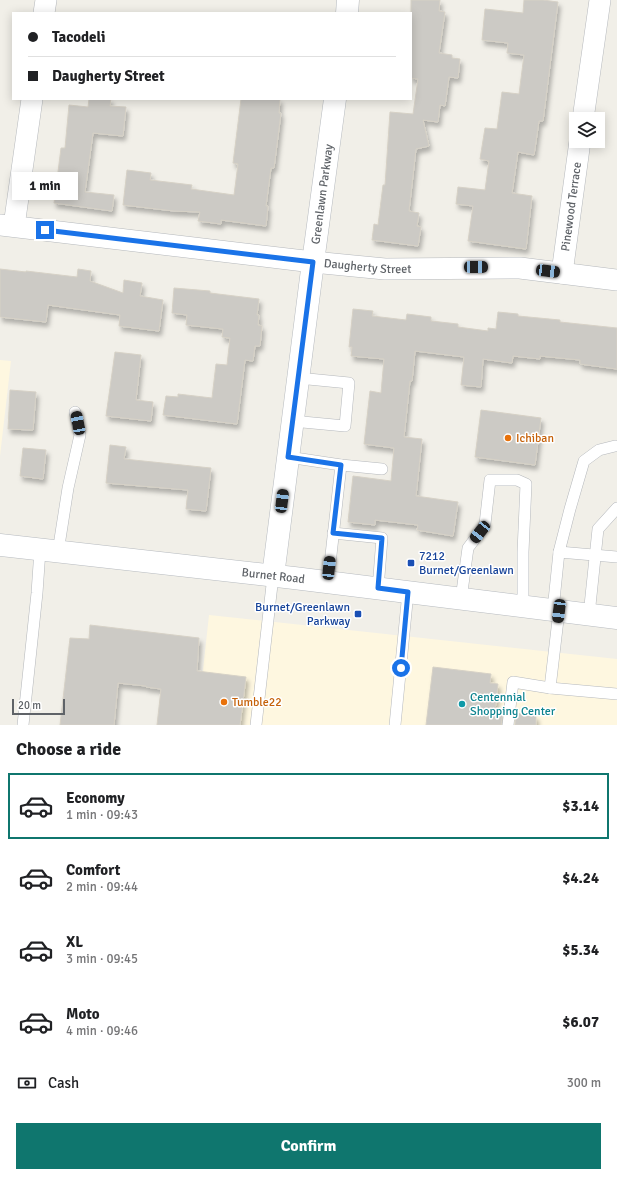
<!DOCTYPE html>
<meta charset="utf-8">
<style>
:root{--surface:#fff;--page:#f6f6f6;--text:#202124;--muted:#757577;--line:#e0e0e0;--accent:#0f766e}
body{margin:0;font-family:Signika,sans-serif;background:var(--page);color:var(--text);height:100vh;display:flex;flex-direction:column;font-size:15px;white-space:nowrap}
*{box-sizing:border-box;margin:0}
p{font-size:13px;color:var(--muted)}
.icon{flex:none;width:22px;height:22px;fill:none;stroke:currentColor;stroke-width:2;stroke-linecap:round;stroke-linejoin:round}
.map{position:relative;height:725px;overflow:hidden}
.details{display:flex;flex-direction:column;background:var(--surface);flex:1}
.details>*{flex:none}
.banner{position:absolute;left:12px;top:12px;width:400px;height:88px;border-radius:0px;box-shadow:0 2px 10px #0003;display:grid;align-content:center;height:88px;padding:0 16px;background:var(--surface)}
.fabs{position:absolute;left:569px;top:112px;display:grid;gap:8px}
.fabs a{display:grid;place-items:center;width:36px;height:36px;border-radius:0px;background:var(--surface);box-shadow:0 2px 10px #0003;font-size:20px}
.scale{position:absolute;left:12px;bottom:10px;width:53px;box-sizing:border-box;padding-left:4px;border:2px solid #5f6368;border-top:0;font-size:11px;line-height:14px;white-space:nowrap;color:#5f6368;-webkit-text-stroke:3px #fff;paint-order:stroke}
.end{position:absolute;width:18px;height:18px;margin:-9px;border:5px solid #1a73e8;background:#fff;box-shadow:0 0 0 2px #fff}
.from{border-radius:50%}
.bubble{position:absolute;height:28px;border-radius:0px;background:var(--surface);box-shadow:0 2px 10px #0003;font-size:13px;font-weight:800;line-height:28px;text-align:center}
.car{position:absolute;width:12px;height:24px;margin:-12px -6px;border-radius:5px;box-shadow:0 0 3px 1px #0007;background:linear-gradient(#222 24%,#8ab4d8 0 40%,#222 0 76%,#8ab4d8 0 86%,#222 0)}
.banner b{display:flex;align-items:center;gap:14px;height:38px;font-size:15px}
.banner b+b{border-top:1px solid var(--line)}
.banner i{width:10px;height:10px;background:var(--text)}
ul{padding:0;list-style:none}
li{display:flex;align-items:center;gap:12px;height:66px;margin:0 8px 6px;padding:0 8px;border:2px solid transparent;border-radius:0px}
li div{flex:1}
li b{display:block;font-size:15px}
li em{font-style:normal;font-weight:800}
li.current{border-color:var(--accent)}
li>.icon{width:36px;height:36px;stroke-width:1.5}
h2{padding:0 16px;font-size:18px;line-height:48px}
.pay{display:flex;align-items:center;gap:10px;height:44px;padding:0 16px;font-size:15px}
.pay p{margin-inline-start:auto}
.primary-button{display:flex;gap:8px;margin-top:auto;padding:8px 16px}
.primary-button a{flex:1;height:46px;border-radius:0px;background:var(--accent);color:#fff;font-size:16px;font-weight:800;line-height:46px;text-align:center}
.map>svg:first-child{display:block}
</style>
<div class="map">
<svg width="617" height="725" viewBox="0 0 617 725">
<defs>
<filter id="shadow"><feDropShadow dx="2.5" dy="4.5" stdDeviation="2" flood-color="#0004"/></filter>
</defs>
<rect width="100%" height="100%" fill="#f1efe8"/>
<g fill="#fef7e0">
<polygon points="0,360 11,361 0,456"/>
<polygon points="209,615 617,659 617,725 197,725"/>
</g>
<g fill="#cccac5" stroke="#d6d1c6" filter="url(#shadow)">
<polygon points="411,0 440,0 439,11 445,12 439,53 452,55 452,58 460,59 458,78 449,77 445,106 440,105 438,122 423,120 429,146 416,149 409,211 419,213 417,226 421,227 418,246 372,240 374,224 378,225 383,185 385,185 390,112 413,114 418,79 411,78"/>
<polygon points="524,0 543,0 558,2 543,121 539,121 534,155 518,152 512,193 532,196 526,249 468,241 473,206 456,204 458,187 485,190 489,161 480,159 485,128 497,129 502,92 519,94 524,55 507,53 508,43 482,40 485,9 523,13"/>
<polygon points="89,99 111,99 110,106 126,107 123,136 93,133 85,192 114,195 112,211 54,203 61,148 65,148 69,105 88,107"/>
<polygon points="241,99 280,99 279,113 281,113 274,168 271,168 266,206 268,206 266,226 221,220 221,224 198,221 200,212 174,211 123,205 127,170 151,173 150,180 192,185 191,189 234,195 238,164 233,163"/>
<polygon points="0,269 26,272 26,271 77,277 78,269 91,271 90,281 123,293 124,280 142,283 140,296 163,300 159,331 119,326 120,315 48,305 46,322 0,317"/>
<polygon points="174,288 210,291 210,293 259,299 257,315 259,315 258,325 262,326 260,346 255,346 253,361 245,360 237,424 163,415 166,396 178,397 178,394 212,398 216,364 227,365 230,338 222,337 223,329 186,325 187,315 172,313"/>
<polygon points="353,309 373,311 372,316 406,320 407,314 431,317 431,321 458,324 458,327 488,331 488,328 496,329 498,312 518,314 518,316 560,320 560,322 617,328 617,369 580,364 580,360 540,356 540,359 513,356 512,363 483,359 481,387 461,385 464,357 415,351 412,381 410,381 404,437 422,439 416,496 458,502 453,536 417,530 418,525 375,520 375,525 348,522 353,476 391,481 394,448 364,444 370,391 381,393 384,359 351,356 352,347 349,347"/>
<polygon points="115,352 141,355 136,400 153,402 151,421 106,416"/>
<polygon points="10,390 36,392 33,430 8,429"/>
<polygon points="481,410 541,418 535,465 475,457"/>
<polygon points="110,445 126,447 124,459 211,468 206,511 186,509 188,490 106,483"/>
<polygon points="23,448 46,450 43,479 20,476"/>
<polygon points="90,625 199,638 197,671 246,677 240,725 157,725 161,689 146,687 146,686 118,683 114,725 60,725 70,638 89,639"/>
<polygon points="433,667 491,674 490,683 498,684 495,711 503,712 501,725 426,725"/>
<polygon points="516,713 536,716 536,725 515,725"/>
</g>
<g fill="none" stroke-linecap="round" stroke-linejoin="round">
<g stroke="#b5b8bc" stroke-width="12">
<g id="lane">
<polyline points="292,421 345,426 349,383 298,378"/>
<polyline points="288,457 341,465 328,582"/>
<polyline points="341,465 382,469"/>
<polyline points="333,533 382,538 378,589"/>
<polyline points="58,552 68,488 80,435 75,412"/>
<polyline points="559,552 617,557"/>
<polyline points="461,599 468,548 480,532 485,524 490,480 517,480 526,484 523,552 523,606"/>
<polyline points="553,610 559,552 570,509 584,461 599,450 615,446"/>
<polyline points="589,615 598,529 617,508"/>
<polyline points="550,688 559,611"/>
<polyline points="23,725 37,593 40,550"/>
<polyline points="256,725 273,576"/>
<polyline points="395,725 408,592"/>
<polyline points="508,725 513,682 550,688 617,694"/>
</g>
</g>
<g stroke="#b5b8bc" stroke-width="22">
<g id="street">
<polyline points="44,13 46,0"/>
<polyline points="583,119 600,0"/>
<path id="s1" d="M0,225l313,37 72,7 135,-1 97,12"/>
<polyline points="14,226 32,99"/>
<path id="s2" d="M562,273l18,-132"/>
</g>
</g>
<g stroke="#b6babf" stroke-width="23">
<g id="secondary">
<polyline points="347,13 348,0"/>
<path id="s3" d="M0,545l294,33 323,40"/>
<path id="s4" d="M273,576l40,-314 22,-163"/>
</g>
</g>
<use href="#lane" stroke="#fff" stroke-width="11"/>
<use href="#street" stroke="#fff" stroke-width="21"/>
<use href="#secondary" stroke="#fff" stroke-width="22"/>
</g>
<g fill="none" stroke-linecap="round" stroke-linejoin="round">
<polyline stroke="#1a73e8" stroke-width="5" points="45,230 313,262 288,457 341,465 333,533 382,538 378,588 408,592 401,668"/>
</g>
<g fill="#e8710a" stroke="#fff" stroke-width="1.5">
<circle cx="508" cy="438" r="4"/>
<circle cx="224" cy="702" r="4"/>
</g>
<g fill="#1a4fb4" stroke="#fff" stroke-width="1.5">
<rect x="407" y="559" width="8" height="8" rx="2"/>
<rect x="354" y="610" width="8" height="8" rx="2"/>
</g>
<circle fill="#0f9aa8" stroke="#fff" stroke-width="1.5" cx="462" cy="704" r="4"/>
<g text-anchor="middle" dominant-baseline="central" stroke-width="3" stroke-linejoin="round" paint-order="stroke">
<g font-size="12" fill="#5f6368" stroke="#fff">
<text stroke="none"><textPath href="#s4" startOffset="385">Greenlawn Parkway</textPath></text>
<text stroke="none"><textPath href="#s2" startOffset="67">Pinewood Terrace</textPath></text>
<text stroke="none"><textPath href="#s1" startOffset="370">Daugherty Street</textPath></text>
<text stroke="none"><textPath href="#s3" startOffset="275">Burnet Road</textPath></text>
</g>
<g font-size="12" fill="#c56008" stroke="#fff" text-anchor="start">
<text x="516" y="438">Ichiban</text>
<text x="232" y="702">Tumble22</text>
</g>
<g font-size="12" fill="#164399" stroke="#fff" text-anchor="start">
<text x="419" y="556">7212<tspan x="419" dy="14">Burnet/Greenlawn</tspan></text>
<text x="350" y="607" text-anchor="end">Burnet/Greenlawn<tspan x="350" dy="14">Parkway</tspan></text>
</g>
<g font-size="12" fill="#0d838f" stroke="#fff" text-anchor="start">
<text x="470" y="697">Centennial<tspan x="470" dy="14">Shopping Center</tspan></text>
</g>
</g>
</svg>
<div class="fabs">
<a><svg class="icon" aria-label="layers" viewBox="0 0 24 24"><path d="M12 4l9 5-9 5-9-5zM3 14l9 5 9-5"/></svg></a>
</div>
<div class="scale">20 m</div>
<i class="end from" style="left:401px;top:668px"></i>
<i class="end" style="left:45px;top:230px"></i>
<div class="bubble" style="left:12px;top:172px;width:66px">1 min</div>
<i class="car" style="left:476px;top:267px;rotate:90deg"></i>
<i class="car" style="left:548px;top:271px;rotate:97deg"></i>
<i class="car" style="left:78px;top:423px;rotate:349deg"></i>
<i class="car" style="left:282px;top:501px;rotate:7deg"></i>
<i class="car" style="left:480px;top:532px;rotate:218deg"></i>
<i class="car" style="left:329px;top:568px;rotate:6deg"></i>
<i class="car" style="left:559px;top:611px;rotate:187deg"></i>
<div class="banner">
<b><i class="from"></i>Tacodeli</b>
<b><i></i>Daugherty Street</b>
</div>
</div>
<section class="details">
<h2>Choose a ride</h2>
<ul>
<li class="current"><svg class="icon" aria-label="car" viewBox="0 0 24 24"><path d="M5 17H2v-5l4-1 3-4h7l3 4 3 1v5h-3M9 17h6M6 11h13"/><circle cx="7" cy="17" r="2"/><circle cx="17" cy="17" r="2"/></svg><div><b>Economy</b><p>1 min · 09:43</p></div><em>$3.14</em></li>
<li><svg class="icon" aria-label="car" viewBox="0 0 24 24"><path d="M5 17H2v-5l4-1 3-4h7l3 4 3 1v5h-3M9 17h6M6 11h13"/><circle cx="7" cy="17" r="2"/><circle cx="17" cy="17" r="2"/></svg><div><b>Comfort</b><p>2 min · 09:44</p></div><em>$4.24</em></li>
<li><svg class="icon" aria-label="car" viewBox="0 0 24 24"><path d="M5 17H2v-5l4-1 3-4h7l3 4 3 1v5h-3M9 17h6M6 11h13"/><circle cx="7" cy="17" r="2"/><circle cx="17" cy="17" r="2"/></svg><div><b>XL</b><p>3 min · 09:45</p></div><em>$5.34</em></li>
<li><svg class="icon" aria-label="car" viewBox="0 0 24 24"><path d="M5 17H2v-5l4-1 3-4h7l3 4 3 1v5h-3M9 17h6M6 11h13"/><circle cx="7" cy="17" r="2"/><circle cx="17" cy="17" r="2"/></svg><div><b>Moto</b><p>4 min · 09:46</p></div><em>$6.07</em></li>
</ul>
<div class="pay"><svg class="icon" aria-label="cash" viewBox="0 0 24 24"><path d="M3 7h18v10H3z"/><circle cx="12" cy="12" r="2"/></svg>Cash<p>300 m</p></div>
<div class="primary-button"><a>Confirm</a></div>
</section>
